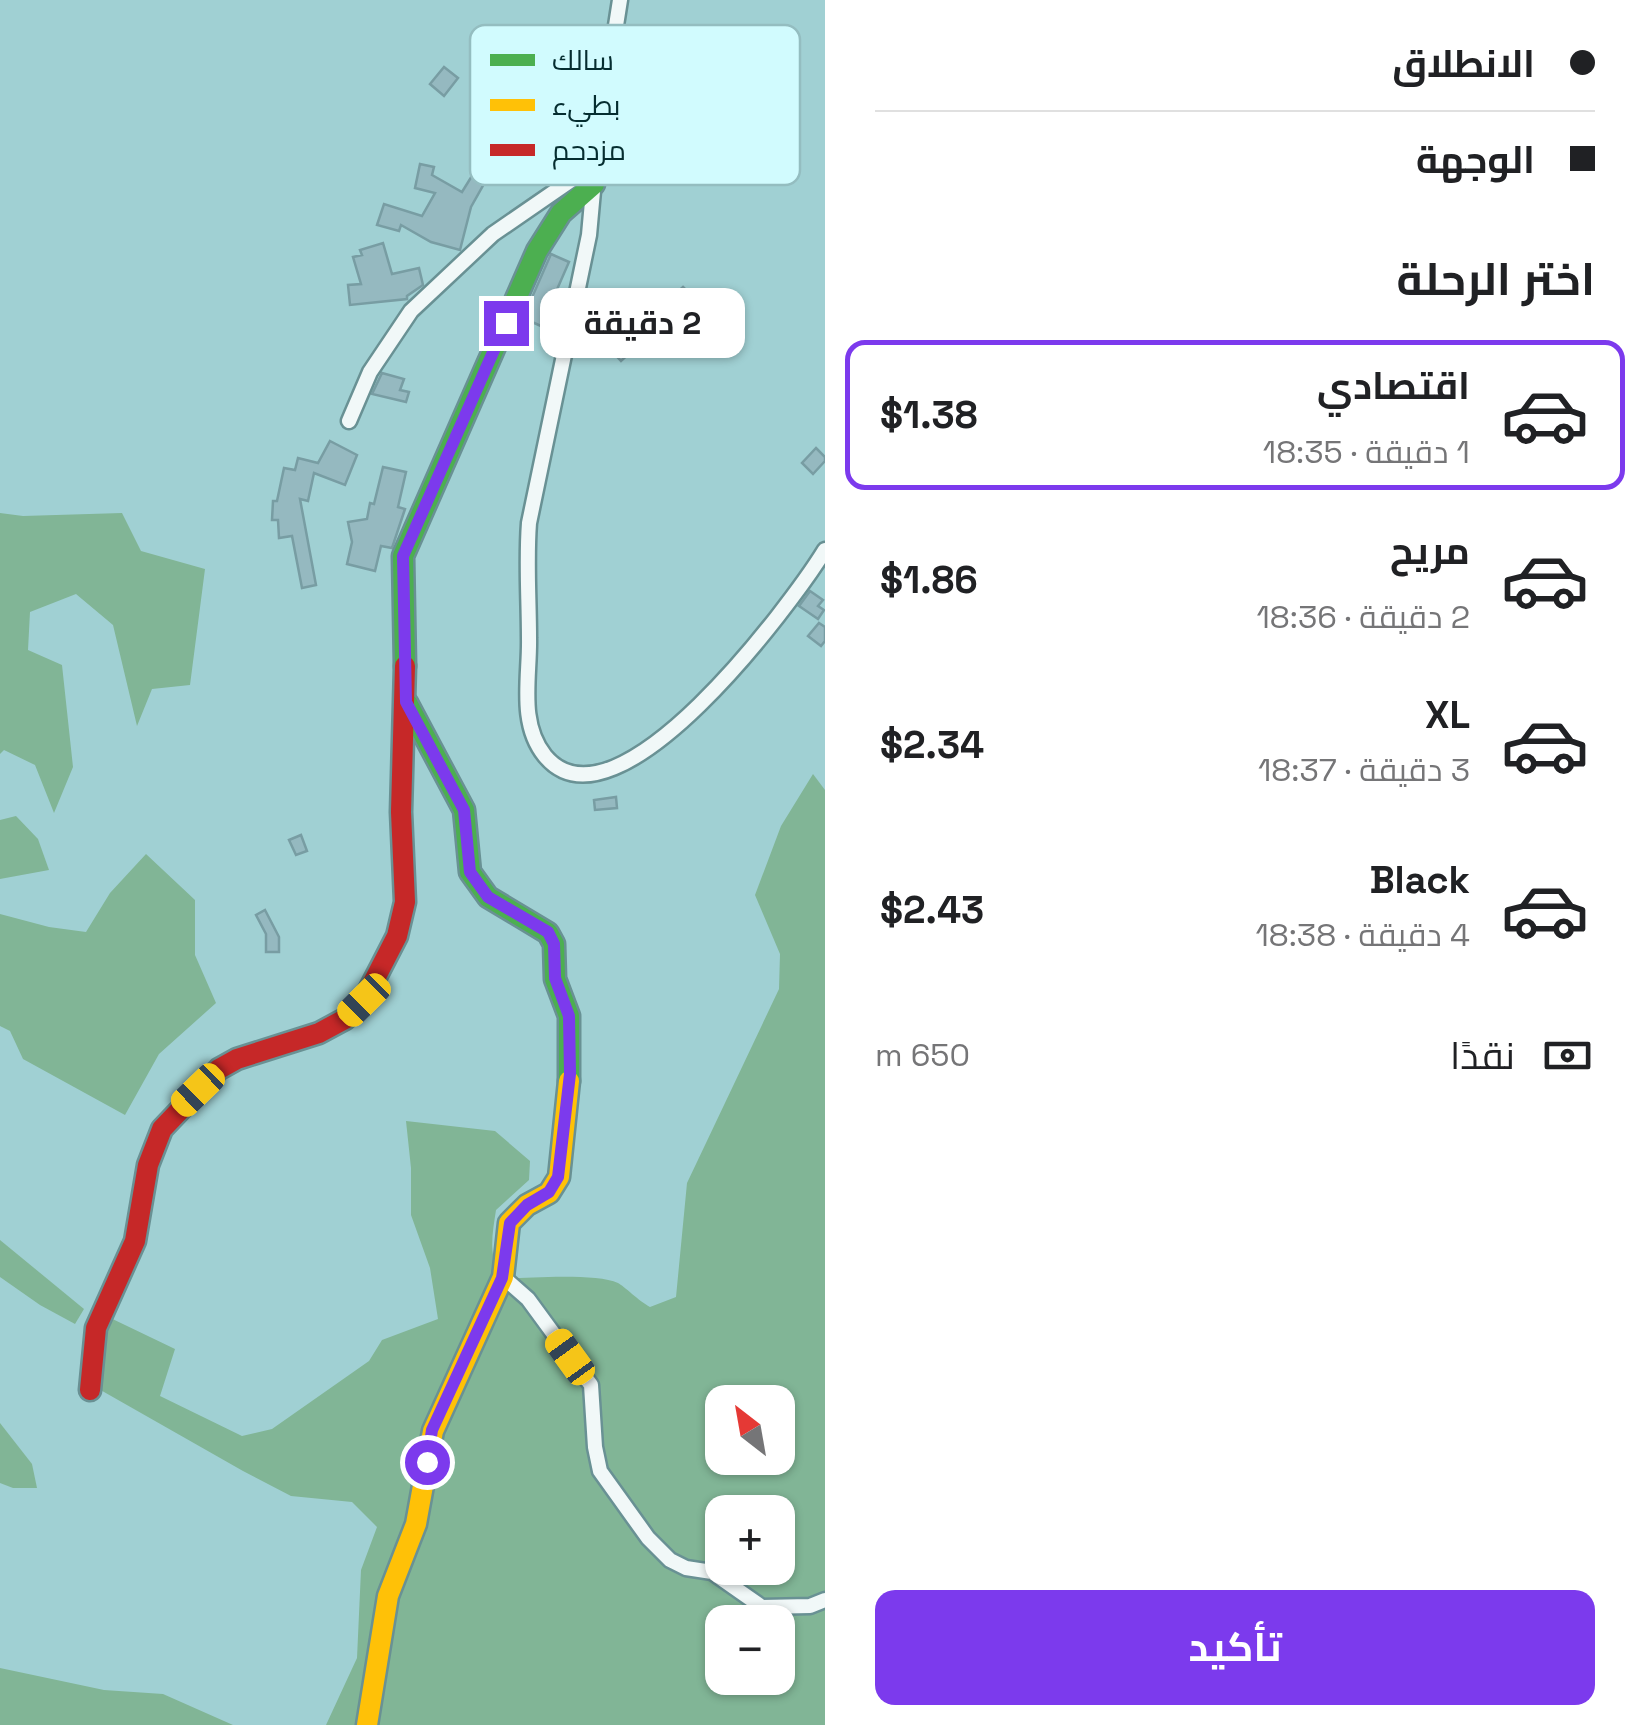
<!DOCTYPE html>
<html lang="ar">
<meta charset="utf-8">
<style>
:root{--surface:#fff;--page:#f2f2f2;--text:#202124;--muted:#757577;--line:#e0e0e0;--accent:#7c3aed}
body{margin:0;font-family:"Space Grotesk",Cairo,sans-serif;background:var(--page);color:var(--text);direction:rtl;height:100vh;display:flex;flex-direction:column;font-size:38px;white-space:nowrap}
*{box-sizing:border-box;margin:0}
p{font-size:32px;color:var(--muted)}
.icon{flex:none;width:55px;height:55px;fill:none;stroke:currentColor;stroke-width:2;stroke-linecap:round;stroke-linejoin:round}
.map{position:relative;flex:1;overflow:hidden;direction:ltr}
.side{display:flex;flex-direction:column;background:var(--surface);width:820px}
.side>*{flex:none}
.banner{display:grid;align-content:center;height:220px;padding:0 50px;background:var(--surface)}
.needle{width:65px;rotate:329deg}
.tools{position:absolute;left:705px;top:1385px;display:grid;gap:20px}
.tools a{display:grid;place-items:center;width:90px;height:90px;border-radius:20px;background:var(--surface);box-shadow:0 2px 8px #0004;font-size:50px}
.end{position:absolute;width:45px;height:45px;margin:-22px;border:12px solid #7c3aed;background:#fff;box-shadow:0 0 0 5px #fff}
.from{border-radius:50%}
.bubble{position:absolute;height:70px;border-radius:20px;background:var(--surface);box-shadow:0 2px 8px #0004;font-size:32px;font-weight:700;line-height:70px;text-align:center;direction:rtl}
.car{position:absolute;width:30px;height:60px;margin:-30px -15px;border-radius:12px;box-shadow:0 0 8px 2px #0007;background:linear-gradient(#f5c518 24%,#345 0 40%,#f5c518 0 76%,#345 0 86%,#f5c518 0)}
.banner b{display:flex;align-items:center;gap:35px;height:95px;font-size:38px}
.banner b+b{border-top:2px solid var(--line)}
.banner i{width:25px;height:25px;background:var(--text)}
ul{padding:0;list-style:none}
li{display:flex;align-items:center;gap:30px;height:150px;margin:0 20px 15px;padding:0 30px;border:5px solid transparent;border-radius:20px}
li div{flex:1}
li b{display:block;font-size:38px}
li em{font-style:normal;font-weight:700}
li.current{border-color:var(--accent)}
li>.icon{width:90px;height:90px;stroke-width:1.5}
h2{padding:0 50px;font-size:45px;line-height:120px}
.pay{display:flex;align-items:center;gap:25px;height:110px;padding:0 50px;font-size:38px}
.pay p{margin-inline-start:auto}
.button{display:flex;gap:20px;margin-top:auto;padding:20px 50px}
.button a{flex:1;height:115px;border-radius:20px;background:var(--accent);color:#fff;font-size:40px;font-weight:700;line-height:115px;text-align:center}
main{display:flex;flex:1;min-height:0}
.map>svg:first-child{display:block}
</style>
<main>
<section class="side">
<div class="banner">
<b><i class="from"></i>الانطلاق</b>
<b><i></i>الوجهة</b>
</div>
<h2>اختر الرحلة</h2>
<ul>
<li class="current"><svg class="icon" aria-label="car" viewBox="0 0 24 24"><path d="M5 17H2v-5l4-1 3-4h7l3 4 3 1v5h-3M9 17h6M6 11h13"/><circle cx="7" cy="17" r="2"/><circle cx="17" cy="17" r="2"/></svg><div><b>اقتصادي</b><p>1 دقيقة · 18:35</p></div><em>$1.38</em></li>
<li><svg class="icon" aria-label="car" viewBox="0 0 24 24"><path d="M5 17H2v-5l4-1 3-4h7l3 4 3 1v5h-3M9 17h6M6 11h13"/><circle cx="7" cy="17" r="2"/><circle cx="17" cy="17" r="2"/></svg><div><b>مريح</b><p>2 دقيقة · 18:36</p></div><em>$1.86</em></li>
<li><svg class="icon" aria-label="car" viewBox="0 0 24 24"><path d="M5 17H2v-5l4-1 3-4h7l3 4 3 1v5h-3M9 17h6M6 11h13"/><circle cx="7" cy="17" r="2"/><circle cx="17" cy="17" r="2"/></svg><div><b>XL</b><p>3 دقيقة · 18:37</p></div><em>$2.34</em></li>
<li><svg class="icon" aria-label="car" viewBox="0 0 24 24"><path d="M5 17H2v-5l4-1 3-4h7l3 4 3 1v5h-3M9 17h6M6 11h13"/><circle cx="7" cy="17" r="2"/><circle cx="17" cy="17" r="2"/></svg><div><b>Black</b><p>4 دقيقة · 18:38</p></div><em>$2.43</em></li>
</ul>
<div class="pay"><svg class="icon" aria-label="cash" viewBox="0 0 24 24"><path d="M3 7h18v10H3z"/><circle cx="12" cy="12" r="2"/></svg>نقدًا<p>650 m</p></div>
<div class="button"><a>تأكيد</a></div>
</section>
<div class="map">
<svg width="825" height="1725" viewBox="0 0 825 1725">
<rect width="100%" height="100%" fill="#a0d0d3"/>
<g fill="#81b596" fill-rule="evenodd">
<polygon points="0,513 23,516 122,513 141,551 205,569 190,685 152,689 137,726 113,625 76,594 30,612 28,650 62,665 73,767 54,813 35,765 4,750 0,754"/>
<path d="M813,774l12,16v935h-499l31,-67 4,-88 16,-43 -25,-25 -61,-6 -48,-25 -146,-83 -15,-39 18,-36 75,36 -15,47 82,40 30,-7 97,-68 13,-21 56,-21 -8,-51 -19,-53v-47l-5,-47 89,10 35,30 -1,19 -33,30c-4,26 -8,46 6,69 25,-1 94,-6 116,4 6,3 21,18 32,24l26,-10 11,-114 92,-194 1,-35 -25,-59 26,-69zM722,1402h56v56h-56zM722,1512h56v56h-56zM722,1622h56v56h-56z"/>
<polygon points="16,816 38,839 49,870 0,879 0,820"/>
<polygon points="146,854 195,900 195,955 216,1003 159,1054 125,1115 23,1059 10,1031 0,1026 0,914 49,927 86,932 110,893"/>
<polygon points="0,1240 84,1309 75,1324 40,1305 0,1277"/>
<polygon points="0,1423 32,1464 37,1488 13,1488 0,1483"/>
<polygon points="0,1668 104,1690 163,1694 233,1725 0,1725"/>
</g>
<g fill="#95b9c0" stroke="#789da3" stroke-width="2.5">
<polygon points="444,67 458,78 444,96 430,84"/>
<polygon points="483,158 494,166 471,207 460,250 431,242 401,225 399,231 377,225 384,204 422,216 435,193 415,188 420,164 434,167 432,175 462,192"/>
<polygon points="383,243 392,274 419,268 423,285 407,296 407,299 350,305 348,285 361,284 353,257 362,255 360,250"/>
<polygon points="551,254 569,262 541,326 523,318"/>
<polygon points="683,287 692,296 621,361 612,351"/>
<polygon points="382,373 404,379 400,390 409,392 406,402 372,394"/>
<polygon points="330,441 357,455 345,485 314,473 308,501 300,499 316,585 302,588 292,536 279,538 278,520 272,520 273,501 277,501 284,468 295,470 298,458 318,463"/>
<polygon points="816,448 825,457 825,461 813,474 802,463"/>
<polygon points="383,467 406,472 398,507 405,509 392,548 381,546 375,571 347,564 352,542 348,522 367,519 370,503 374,504"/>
<polygon points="810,591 823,600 818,606 824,610 818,619 799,606"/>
<polygon points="819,623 825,627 825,641 821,646 808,636"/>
<polygon points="616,797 617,808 595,810 594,800"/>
<polygon points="301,835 307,851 296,855 289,840"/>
<polygon points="265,910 279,937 279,952 266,952 266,934 256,915"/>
</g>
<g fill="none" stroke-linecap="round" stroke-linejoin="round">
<g stroke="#699194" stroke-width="19">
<g id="street">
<path d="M620,0l-23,147 -8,88 -60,288c-3,39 0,76 0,115 1,38 -11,85 16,118 71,86 248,-154 280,-206"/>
<polyline points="349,421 370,372 411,311 493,234 596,163"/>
<polyline points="503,1277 528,1299 591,1385 595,1447 600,1471 648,1538 670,1560 686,1568 712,1572 762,1607 810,1606 825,1600"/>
</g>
</g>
<g stroke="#699194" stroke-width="25">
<g id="fast">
<polyline points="405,666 403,556 537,251 561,213 594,184"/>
<polyline points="407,703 464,810 470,872 488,897 548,933 554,944 555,979 569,1016 569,1081"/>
</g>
</g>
<g stroke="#699194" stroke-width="25">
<polyline id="slow" points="367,1725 388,1596 416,1524 433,1431 503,1277 509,1223 527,1205 549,1193 559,1177 569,1081"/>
</g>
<g stroke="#699194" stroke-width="25">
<polyline id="jam" points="90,1390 96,1328 135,1241 148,1165 162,1129 219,1069 237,1059 319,1033 345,1019 364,1000 397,936 405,902 401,812 405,666"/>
</g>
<use href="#street" stroke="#f1f8f8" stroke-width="14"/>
<use href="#fast" stroke="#4caf50" stroke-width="20"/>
<use href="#slow" stroke="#ffc107" stroke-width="20"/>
<use href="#jam" stroke="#c62828" stroke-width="20"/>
</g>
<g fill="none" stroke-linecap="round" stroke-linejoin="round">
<polyline stroke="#7c3aed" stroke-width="12" points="427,1462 432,1430 502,1278 510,1223 527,1205 549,1192 558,1177 570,1074 569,1016 555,978 554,944 548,932 488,897 470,872 464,810 406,702 403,556 506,323"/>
</g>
<rect x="470" y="25" width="330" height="160" rx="15" fill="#d1fbfe" stroke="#94bdc0" stroke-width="2.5"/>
<rect x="490" y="54" width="45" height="12" fill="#4caf50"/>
<rect x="490" y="99" width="45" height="12" fill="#ffc107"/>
<rect x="490" y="144" width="45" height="12" fill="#c62828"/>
<g font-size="28" fill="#052d30">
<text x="552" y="70">سالك</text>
<text x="552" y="115">بطيء</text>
<text x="552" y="160">مزدحم</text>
</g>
</svg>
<div class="tools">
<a><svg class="needle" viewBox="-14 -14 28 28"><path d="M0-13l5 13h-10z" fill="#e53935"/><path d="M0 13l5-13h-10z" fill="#757577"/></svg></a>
<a>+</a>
<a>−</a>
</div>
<i class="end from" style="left:427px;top:1462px"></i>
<i class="end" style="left:506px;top:323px"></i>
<div class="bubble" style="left:540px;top:288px;width:205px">2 دقيقة</div>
<i class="car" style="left:364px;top:1000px;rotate:225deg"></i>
<i class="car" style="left:198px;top:1090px;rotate:226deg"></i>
<i class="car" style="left:570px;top:1357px;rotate:324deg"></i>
</div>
</main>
